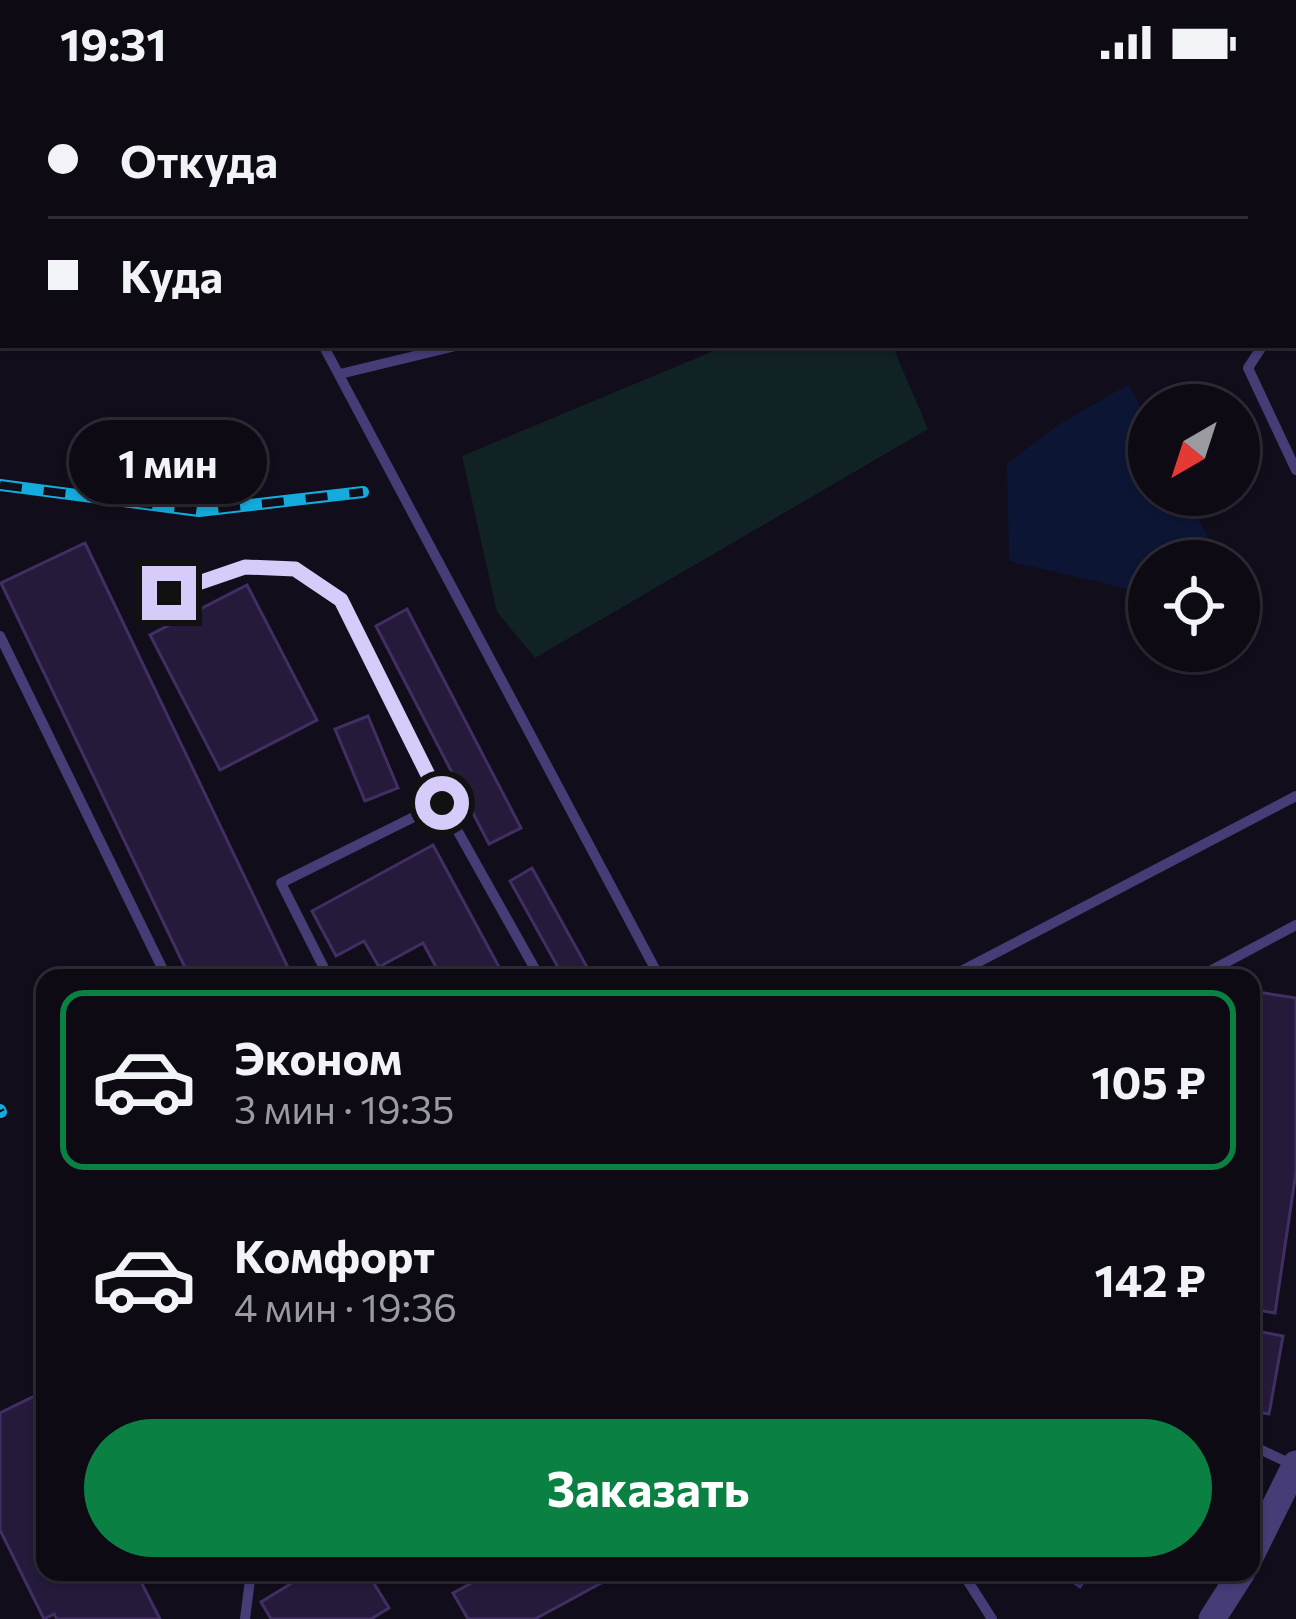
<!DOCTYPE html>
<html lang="ru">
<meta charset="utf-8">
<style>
:root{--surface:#0d0a14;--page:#1b1822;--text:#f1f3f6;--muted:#9a9aa0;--line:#2d2b34;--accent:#0b8043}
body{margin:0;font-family:Commissioner,sans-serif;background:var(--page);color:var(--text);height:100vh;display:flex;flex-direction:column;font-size:45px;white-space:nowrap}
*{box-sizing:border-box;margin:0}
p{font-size:39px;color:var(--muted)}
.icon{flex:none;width:66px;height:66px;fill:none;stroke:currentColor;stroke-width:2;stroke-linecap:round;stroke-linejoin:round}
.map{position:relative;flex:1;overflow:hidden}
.panel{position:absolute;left:36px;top:885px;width:1224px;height:612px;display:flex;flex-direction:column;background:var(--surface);border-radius:24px;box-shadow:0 3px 9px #0004,0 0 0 3px var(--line)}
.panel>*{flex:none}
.banner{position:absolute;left:0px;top:0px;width:1296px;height:264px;box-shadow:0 3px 9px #0004,0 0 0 3px var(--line);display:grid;align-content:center;height:264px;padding:0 48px;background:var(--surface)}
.needle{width:78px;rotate:219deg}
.tools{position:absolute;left:1128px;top:300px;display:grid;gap:24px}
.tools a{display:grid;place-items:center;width:132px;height:132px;border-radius:50%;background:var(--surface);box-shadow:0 3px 9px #0004,0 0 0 3px var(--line);font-size:60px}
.end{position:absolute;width:54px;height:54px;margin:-27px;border:15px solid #d7cbfa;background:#111;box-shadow:0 0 0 6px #111}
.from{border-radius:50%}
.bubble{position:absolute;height:84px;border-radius:42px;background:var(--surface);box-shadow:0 3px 9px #0004,0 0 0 3px var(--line);font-size:39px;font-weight:700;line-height:84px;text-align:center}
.banner b{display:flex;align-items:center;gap:42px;height:114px;font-size:45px}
.banner b+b{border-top:3px solid var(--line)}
.banner i{width:30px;height:30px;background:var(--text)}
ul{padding:21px 0 0;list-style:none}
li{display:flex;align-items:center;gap:36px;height:180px;margin:0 24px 18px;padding:0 24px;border:6px solid transparent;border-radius:24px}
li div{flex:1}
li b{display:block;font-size:45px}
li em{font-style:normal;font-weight:700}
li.on{border-color:var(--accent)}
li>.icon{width:108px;height:108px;stroke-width:1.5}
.button{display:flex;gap:24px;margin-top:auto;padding:24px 48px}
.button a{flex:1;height:138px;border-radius:72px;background:var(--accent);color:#fff;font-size:48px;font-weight:700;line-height:138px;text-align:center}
.status{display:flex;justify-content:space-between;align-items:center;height:84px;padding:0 60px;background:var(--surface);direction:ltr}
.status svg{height:33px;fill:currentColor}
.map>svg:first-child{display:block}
</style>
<div class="status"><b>19:31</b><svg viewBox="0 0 49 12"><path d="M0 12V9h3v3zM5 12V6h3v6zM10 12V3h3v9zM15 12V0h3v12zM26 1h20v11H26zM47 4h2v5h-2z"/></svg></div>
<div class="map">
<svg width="1296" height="1535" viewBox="0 0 1296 1535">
<rect width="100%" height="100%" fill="#110d1b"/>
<polygon fill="#102224" points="728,261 892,261 928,345 535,574 497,528 462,372"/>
<polygon fill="#0c1534" points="1129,300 1149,339 1149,411 1186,411 1208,453 1171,477 1149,477 1149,491 1127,505 1009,477 1007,380 1059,340"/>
<g fill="#251a3a" stroke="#412f64" stroke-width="3">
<polygon points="0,0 102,0 103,3 3,3 3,48"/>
<polygon points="546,0 867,0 540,3"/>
<polygon points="85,459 293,894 190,894 1,499"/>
<polygon points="247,501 317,636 220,686 150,551"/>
<polygon points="407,525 521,744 489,760 376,542"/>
<polygon points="368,632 398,704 365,717 335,645"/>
<polygon points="433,761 505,894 442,894 423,859 379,883 364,857 336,872 312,827"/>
<polygon points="532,784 593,894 564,894 510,797"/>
<polygon points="1251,907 1296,914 1296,1088 1275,1229 1251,1225"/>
<polygon points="1251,1246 1283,1252 1269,1330 1251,1327"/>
<polygon points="45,1307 45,1488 136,1488 160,1535 57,1535 54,1530 44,1535 0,1446 0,1329"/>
<polygon points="310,1488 367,1488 389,1524 371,1535 271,1535 261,1518"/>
<polygon points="492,1488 600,1488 605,1497 535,1535 468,1535 453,1509"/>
<polygon points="1059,1488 1090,1488 1080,1503"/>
</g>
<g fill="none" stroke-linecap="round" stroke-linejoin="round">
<g stroke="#463c76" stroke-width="10">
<polyline points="186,0 188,3"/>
<polyline points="263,0 265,3"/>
<polyline points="1240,0 1242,3"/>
<polyline points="372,3 377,0"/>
<polyline points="952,3 958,0"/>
<polyline points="1293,102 1296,108"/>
<polyline points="1293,244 1296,243"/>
<polyline points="323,261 660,894"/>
<polyline points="1263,261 1248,284 1296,386"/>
<polyline points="340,290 460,261"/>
<polyline points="169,509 245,483 295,485 341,516 442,719"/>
<polyline points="0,552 167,894"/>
<polyline points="329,894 281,799 442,719 540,894"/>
<polyline points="948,894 1296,712"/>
<polyline points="1197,894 1296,841"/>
<polyline points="1251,1361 1293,1381"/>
<polyline points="962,1488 992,1535"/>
<polyline points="245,1535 251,1488"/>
</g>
<g stroke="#463c76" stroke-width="27">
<polyline points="1251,1471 1296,1380"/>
<polyline points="1212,1535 1242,1488"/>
</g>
<g stroke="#14acdd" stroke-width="12">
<g id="rail">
<polyline points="0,401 199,427 363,408"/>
<polyline points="0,1026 1,1028"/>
</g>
</g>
<use href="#rail" stroke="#110d1b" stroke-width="8" stroke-dasharray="22" stroke-linecap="butt"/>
</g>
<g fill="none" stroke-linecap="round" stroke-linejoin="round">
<polyline stroke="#d7cbfa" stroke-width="15" points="169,509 245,483 295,485 341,516 442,719"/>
</g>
</svg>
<div class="tools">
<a><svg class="needle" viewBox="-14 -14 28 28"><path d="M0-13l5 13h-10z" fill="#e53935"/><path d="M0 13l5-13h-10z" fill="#9a9aa0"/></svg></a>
<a><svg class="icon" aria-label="locate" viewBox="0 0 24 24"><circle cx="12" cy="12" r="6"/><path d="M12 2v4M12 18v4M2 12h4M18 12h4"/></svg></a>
</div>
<i class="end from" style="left:442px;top:719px"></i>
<i class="end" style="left:169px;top:509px"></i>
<div class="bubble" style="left:69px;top:336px;width:198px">1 мин</div>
<div class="banner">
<b><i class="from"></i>Откуда</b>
<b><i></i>Куда</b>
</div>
<section class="panel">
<ul>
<li class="on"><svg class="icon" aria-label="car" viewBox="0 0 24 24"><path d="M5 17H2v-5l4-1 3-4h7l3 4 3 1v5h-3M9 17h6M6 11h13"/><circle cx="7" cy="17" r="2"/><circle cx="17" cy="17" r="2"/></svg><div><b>Эконом</b><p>3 мин · 19:35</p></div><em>105 ₽</em></li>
<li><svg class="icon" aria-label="car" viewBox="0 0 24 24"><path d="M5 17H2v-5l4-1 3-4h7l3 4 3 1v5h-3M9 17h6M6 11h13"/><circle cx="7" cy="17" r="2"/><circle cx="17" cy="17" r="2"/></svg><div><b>Комфорт</b><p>4 мин · 19:36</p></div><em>142 ₽</em></li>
</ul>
<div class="button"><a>Заказать</a></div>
</section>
</div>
